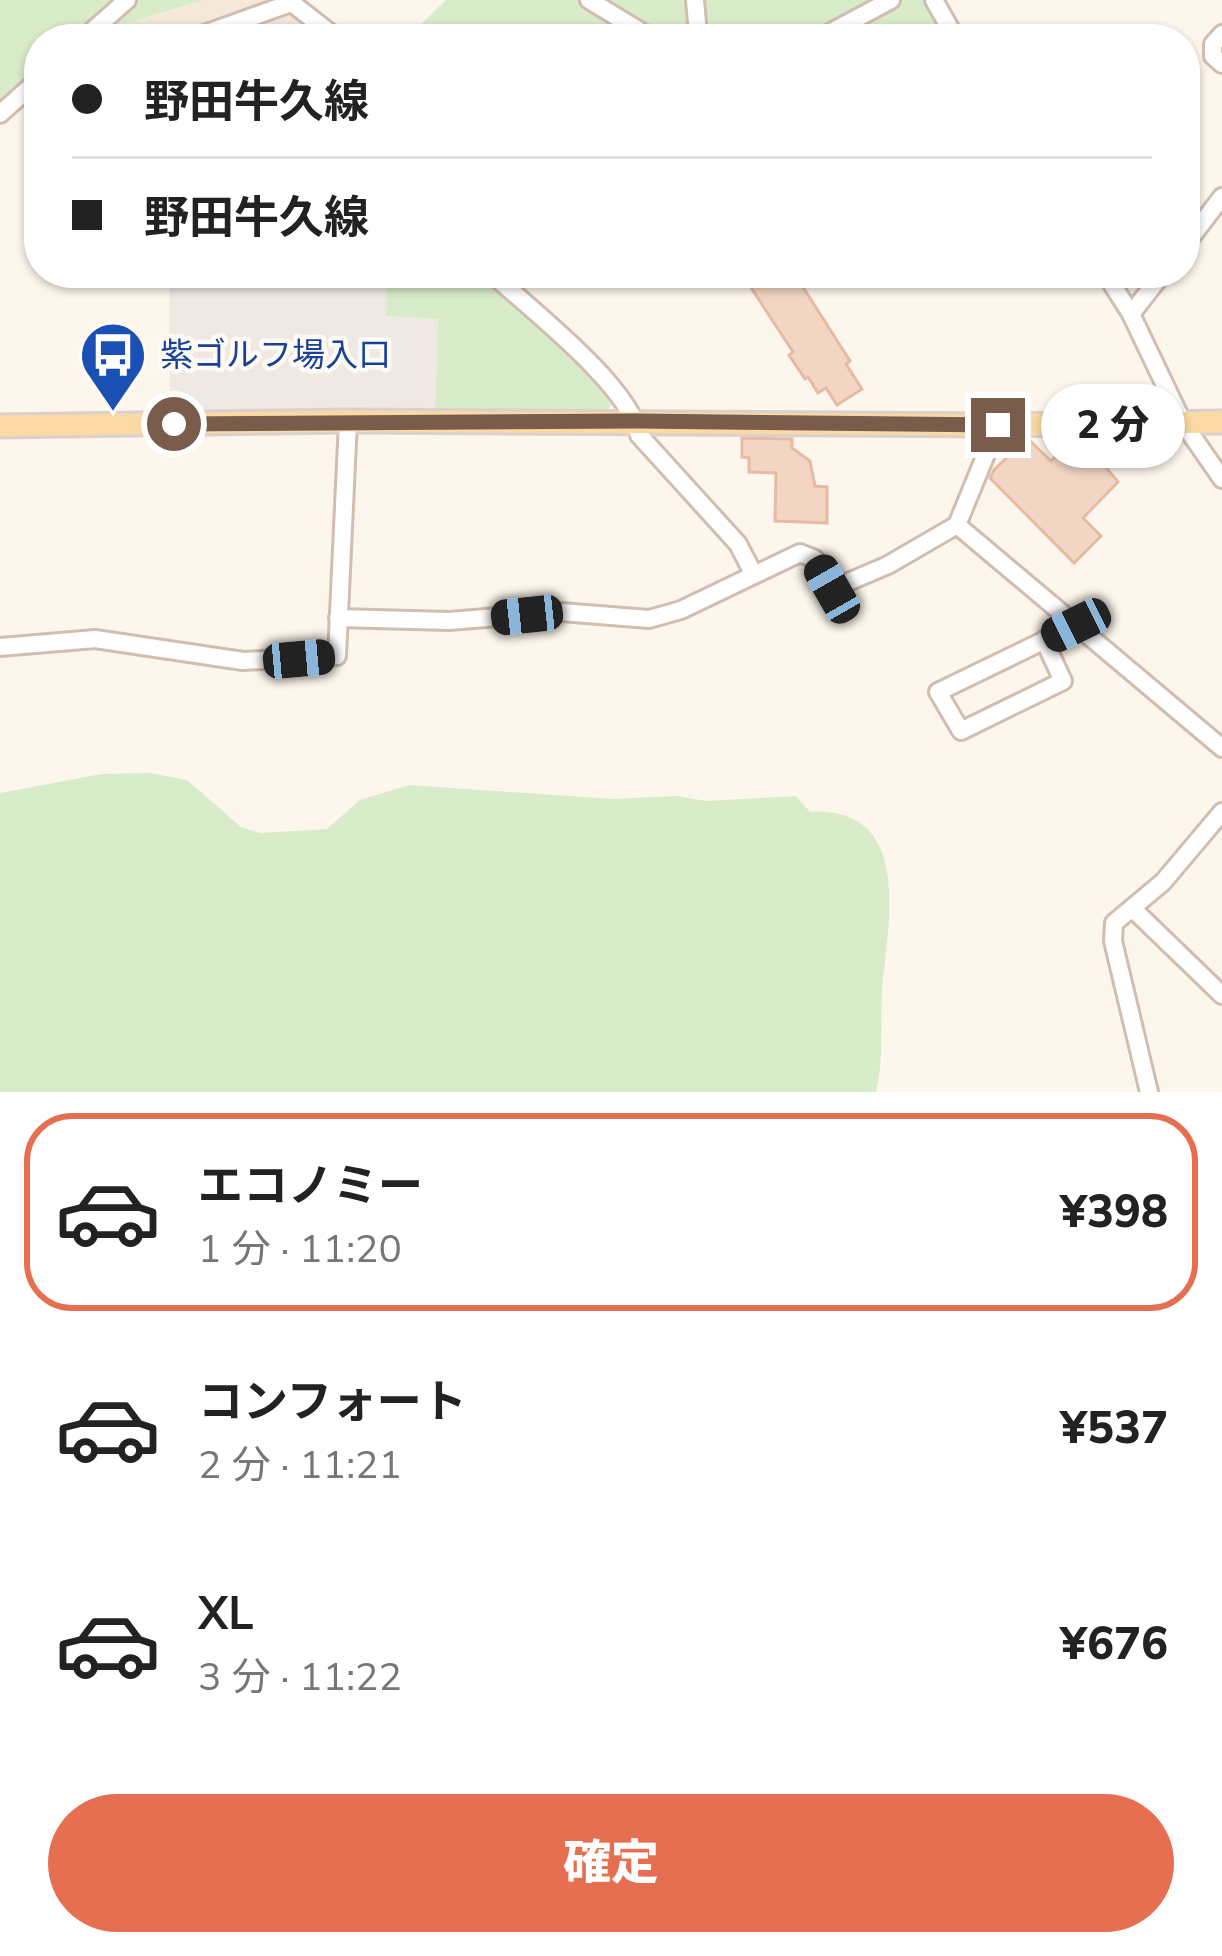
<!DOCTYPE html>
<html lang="ja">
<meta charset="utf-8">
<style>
:root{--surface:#fff;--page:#f6f6f6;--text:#222;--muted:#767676;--line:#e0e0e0;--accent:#e76f51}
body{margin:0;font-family:"Nunito Sans","Noto Sans JP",sans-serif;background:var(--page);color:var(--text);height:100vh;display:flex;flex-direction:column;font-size:45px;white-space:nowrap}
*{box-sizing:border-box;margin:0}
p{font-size:39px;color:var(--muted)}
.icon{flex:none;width:66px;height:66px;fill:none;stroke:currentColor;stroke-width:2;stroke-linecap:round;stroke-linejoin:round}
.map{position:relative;height:1092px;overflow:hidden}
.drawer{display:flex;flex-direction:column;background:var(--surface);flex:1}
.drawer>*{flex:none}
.top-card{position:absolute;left:24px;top:24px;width:1176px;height:264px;border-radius:48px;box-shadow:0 3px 9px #0004;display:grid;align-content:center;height:264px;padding:0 48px;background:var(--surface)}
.end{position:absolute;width:54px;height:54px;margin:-27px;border:15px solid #7a5c4d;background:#fff;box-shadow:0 0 0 6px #fff}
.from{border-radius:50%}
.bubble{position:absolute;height:84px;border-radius:42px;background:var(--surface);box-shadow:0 3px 9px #0004;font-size:39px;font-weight:800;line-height:84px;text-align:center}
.car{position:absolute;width:36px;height:72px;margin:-36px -18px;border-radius:15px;box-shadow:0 0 9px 3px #0007;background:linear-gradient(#222 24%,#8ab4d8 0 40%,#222 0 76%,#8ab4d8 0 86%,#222 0)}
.top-card b{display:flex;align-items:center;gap:42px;height:114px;font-size:45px}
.top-card b+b{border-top:3px solid var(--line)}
.top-card i{width:30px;height:30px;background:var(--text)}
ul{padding:21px 0 0;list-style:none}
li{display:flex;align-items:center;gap:36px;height:198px;margin:0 24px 18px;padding:0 24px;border:6px solid transparent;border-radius:48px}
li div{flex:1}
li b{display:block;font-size:45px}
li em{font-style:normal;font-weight:800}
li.selected{border-color:var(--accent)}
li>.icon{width:108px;height:108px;stroke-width:1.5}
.primary-button{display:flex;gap:24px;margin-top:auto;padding:24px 48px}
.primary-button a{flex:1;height:138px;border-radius:72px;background:var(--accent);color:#fff;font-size:48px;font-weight:800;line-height:138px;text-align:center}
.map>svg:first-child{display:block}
</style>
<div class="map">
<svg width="1222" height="1092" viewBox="0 0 1222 1092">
<rect width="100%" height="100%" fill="#fdf6ec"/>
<g fill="#f5e8da">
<polygon points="203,0 276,0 174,39 82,39 114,12 120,26"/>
<polygon points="290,12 322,39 206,39"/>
</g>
<polygon fill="#efe9e4" points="169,273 386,273 386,316 438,319 435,409 170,413"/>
<g fill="#d8ecc9">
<polygon points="0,0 117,0 73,39 39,39 39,67 0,103"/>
<polygon points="128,0 203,0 119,26 114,12"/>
<polygon points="446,0 926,0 952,39 406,39"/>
<polygon points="386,273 484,273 607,387 615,399 608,409 435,409 438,319 386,316"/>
<path d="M150,773l37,7 54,47 19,6 67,-4 33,-29 49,-15 204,14 64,-3 29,5 90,-5 14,16c100,-6 80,102 73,167 -4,38 2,75 -7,113h-876v-299l102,-19z"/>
</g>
<g fill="#f3d5c3" stroke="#e6bba3" stroke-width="3">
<polygon points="763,273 794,273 850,361 846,364 862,389 837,405 826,388 818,393 808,377 805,379 789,355 793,352 748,283"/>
<polygon points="742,438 792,439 792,448 810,461 815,486 827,487 827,523 775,521 776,473 749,472 749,458 742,457"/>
<polygon points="1074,439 1083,439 1118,482 1083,518 1101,536 1074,563 990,478 994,470 1025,440 1029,440 1051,461"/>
</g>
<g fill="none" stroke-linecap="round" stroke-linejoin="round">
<g stroke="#d1beb0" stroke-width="22">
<g id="minor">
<polyline points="288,0 338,39"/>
<polyline points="589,0 653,39"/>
<polyline points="695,0 698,34"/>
<polyline points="934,0 956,39"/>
<polyline points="1222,34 1213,44 1213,56 1222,64"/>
<polyline points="83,39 127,0"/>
<polyline points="190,39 291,3"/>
<polyline points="678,39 698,34 714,39"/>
<polyline points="818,39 891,0"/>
<polyline points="0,114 39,79"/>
<polyline points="1185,245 1222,197"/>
<path d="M491,273c39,36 139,113 148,162l99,109 16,31"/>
<polyline points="1105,273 1131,314 1183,423 1222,479"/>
<polyline points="1131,314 1163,273"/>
<polyline points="957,525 1222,748"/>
<polyline points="338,618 449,621 561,612 649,619 681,610 800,553 815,559 832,589 888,565 957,525 998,425"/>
<polyline points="1044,640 1063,681 961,731 938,692 1076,625"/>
<polyline points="0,647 95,639 243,661 337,656 348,421"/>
<polyline points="1134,910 1222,995"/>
<polyline points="1149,1092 1113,941 1114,923 1163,882 1222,812"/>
</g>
</g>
<g stroke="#dad1cd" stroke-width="27">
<polyline id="major" points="0,426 348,421 998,425 1222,422"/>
</g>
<use href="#minor" stroke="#fff" stroke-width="16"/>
<use href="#major" stroke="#fbd9a5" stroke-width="21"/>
</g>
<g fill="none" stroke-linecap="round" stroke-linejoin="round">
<polyline stroke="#7a5c4d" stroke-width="15" points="174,424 637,421 998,425"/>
</g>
<defs>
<g id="bus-pin" transform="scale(3.45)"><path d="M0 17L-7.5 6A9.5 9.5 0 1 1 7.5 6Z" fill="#1a4fb4" stroke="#fffaf3"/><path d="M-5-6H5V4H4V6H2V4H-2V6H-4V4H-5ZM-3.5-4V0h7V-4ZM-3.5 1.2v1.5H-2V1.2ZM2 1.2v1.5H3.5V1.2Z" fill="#fff"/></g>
</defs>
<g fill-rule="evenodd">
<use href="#bus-pin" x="113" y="355"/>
</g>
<g text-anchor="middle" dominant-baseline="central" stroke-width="9" stroke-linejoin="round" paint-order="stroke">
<g font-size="33" fill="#164399" stroke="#fffaf3" text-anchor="start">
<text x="160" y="355">紫ゴルフ場入口</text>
</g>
</g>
</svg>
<i class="end from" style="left:174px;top:424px"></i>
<i class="end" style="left:998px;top:425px"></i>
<div class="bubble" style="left:1041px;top:384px;width:144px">2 分</div>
<i class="car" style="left:832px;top:589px;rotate:330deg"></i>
<i class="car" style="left:527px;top:615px;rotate:264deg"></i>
<i class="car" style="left:1076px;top:625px;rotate:244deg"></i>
<i class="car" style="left:299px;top:659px;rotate:85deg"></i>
<div class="top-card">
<b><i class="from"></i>野田牛久線</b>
<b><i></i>野田牛久線</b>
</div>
</div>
<section class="drawer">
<ul>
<li class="selected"><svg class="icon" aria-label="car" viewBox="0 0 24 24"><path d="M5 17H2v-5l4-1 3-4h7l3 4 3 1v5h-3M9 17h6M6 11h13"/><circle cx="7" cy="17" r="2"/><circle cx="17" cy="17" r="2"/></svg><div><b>エコノミー</b><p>1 分 · 11:20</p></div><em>¥398</em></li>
<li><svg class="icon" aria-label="car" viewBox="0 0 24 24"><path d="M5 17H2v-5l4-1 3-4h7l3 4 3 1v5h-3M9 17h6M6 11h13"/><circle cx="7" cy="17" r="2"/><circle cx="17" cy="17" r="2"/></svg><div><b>コンフォート</b><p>2 分 · 11:21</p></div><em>¥537</em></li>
<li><svg class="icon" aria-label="car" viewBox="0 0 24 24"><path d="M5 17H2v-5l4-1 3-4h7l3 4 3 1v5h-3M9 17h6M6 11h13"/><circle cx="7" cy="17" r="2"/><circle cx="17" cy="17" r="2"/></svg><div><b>XL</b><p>3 分 · 11:22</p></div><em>¥676</em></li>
</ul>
<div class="primary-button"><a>確定</a></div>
</section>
